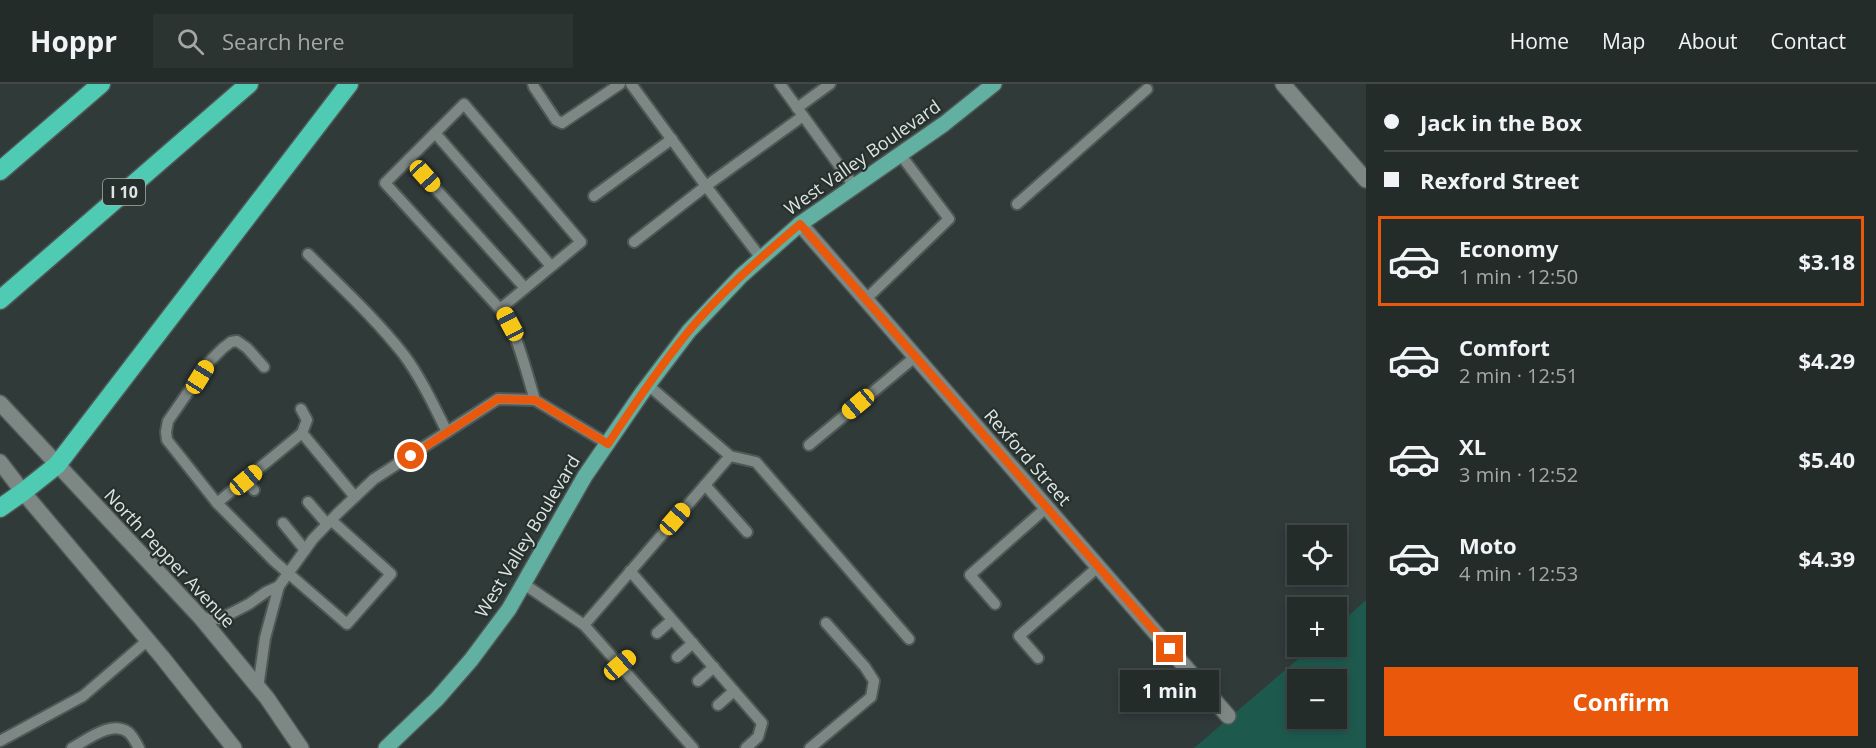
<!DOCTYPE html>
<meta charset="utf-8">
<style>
:root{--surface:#242c2a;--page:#2c3432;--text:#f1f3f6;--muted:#a3a7a8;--line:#414847;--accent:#ea580c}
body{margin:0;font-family:"Open Sans",sans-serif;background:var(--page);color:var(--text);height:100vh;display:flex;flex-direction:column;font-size:22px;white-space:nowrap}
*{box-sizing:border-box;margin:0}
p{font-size:20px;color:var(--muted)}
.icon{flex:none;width:33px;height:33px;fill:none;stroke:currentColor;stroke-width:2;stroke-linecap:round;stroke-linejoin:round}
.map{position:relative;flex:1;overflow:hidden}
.panel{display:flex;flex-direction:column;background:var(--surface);width:510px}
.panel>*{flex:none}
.top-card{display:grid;align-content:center;height:132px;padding:0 18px;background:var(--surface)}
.tools{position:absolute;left:1287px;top:441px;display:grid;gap:12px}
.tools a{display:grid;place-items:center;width:60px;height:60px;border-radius:0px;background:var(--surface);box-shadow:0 3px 9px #0003,0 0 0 2px var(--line);font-size:30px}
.end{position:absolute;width:27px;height:27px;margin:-14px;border:8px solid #ea580c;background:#fff;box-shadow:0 0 0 3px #fff}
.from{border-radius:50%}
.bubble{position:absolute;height:42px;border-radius:0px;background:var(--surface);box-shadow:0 3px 9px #0003,0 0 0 2px var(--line);font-size:20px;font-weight:700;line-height:42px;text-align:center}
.car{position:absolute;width:18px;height:36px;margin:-18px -9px;border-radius:8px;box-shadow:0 0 4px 2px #0007;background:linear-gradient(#f5c518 24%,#345 0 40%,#f5c518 0 76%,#345 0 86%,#f5c518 0)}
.top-card b{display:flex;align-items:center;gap:21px;height:57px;font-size:22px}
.top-card b+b{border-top:2px solid var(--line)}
.top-card i{width:15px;height:15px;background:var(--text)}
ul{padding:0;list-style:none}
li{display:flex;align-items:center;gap:18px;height:90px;margin:0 12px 9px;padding:0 6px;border:3px solid transparent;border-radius:0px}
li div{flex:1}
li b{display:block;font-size:22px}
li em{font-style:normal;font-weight:700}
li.on{border-color:var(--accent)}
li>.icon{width:54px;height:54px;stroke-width:1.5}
.primary-button{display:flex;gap:12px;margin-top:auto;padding:12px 18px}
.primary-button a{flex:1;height:69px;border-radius:0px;background:var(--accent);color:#fff;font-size:24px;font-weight:700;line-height:69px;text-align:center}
header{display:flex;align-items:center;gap:36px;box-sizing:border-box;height:84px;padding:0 30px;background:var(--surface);border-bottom:2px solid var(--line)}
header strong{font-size:28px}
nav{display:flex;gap:33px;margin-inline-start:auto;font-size:21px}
.search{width:420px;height:54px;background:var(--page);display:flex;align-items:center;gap:15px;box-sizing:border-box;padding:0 21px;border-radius:0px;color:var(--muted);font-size:22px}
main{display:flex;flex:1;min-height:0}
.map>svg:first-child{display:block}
</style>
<header>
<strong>Hoppr</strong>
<div class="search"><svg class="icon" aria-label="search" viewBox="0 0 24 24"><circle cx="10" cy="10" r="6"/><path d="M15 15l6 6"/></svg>Search here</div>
<nav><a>Home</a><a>Map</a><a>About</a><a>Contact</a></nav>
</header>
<main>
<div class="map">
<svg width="1366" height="664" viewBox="0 0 1366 664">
<rect width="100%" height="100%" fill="#303a38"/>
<path fill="#1e594d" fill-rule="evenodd" d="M1366,516v148h-172l118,-101 24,-1 1,-20zM1298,596h38v38h-38z"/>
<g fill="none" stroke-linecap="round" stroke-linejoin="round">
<g stroke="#4f5856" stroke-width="14">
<g id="service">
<polyline points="533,0 534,3 556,36 562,39 620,0"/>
<polyline points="631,0 706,102 634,158"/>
<polyline points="780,0 854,102"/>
<polyline points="797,24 830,0"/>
<polyline points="435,49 551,182"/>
<polyline points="409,75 525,204"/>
<polyline points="594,112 672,55"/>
<polyline points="1017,120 1147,5"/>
<path d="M308,170c33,33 67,64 96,101 17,23 30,51 43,77"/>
<polyline points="761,174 706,102 803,32"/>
<polyline points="865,216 949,135 900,70"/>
<path d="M500,225l81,-67 -117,-138 -79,79 115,126c15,15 28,69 35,91"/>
<polyline points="648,301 730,372 756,378 909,555"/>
<polyline points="301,325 307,336 302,349"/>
<polyline points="809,361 915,273"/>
<polyline points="246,396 254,406"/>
<polyline points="705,401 747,448"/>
<polyline points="308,418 327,440"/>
<polyline points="217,419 167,356 166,348 168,337 209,278 223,264 231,258 237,257 247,264 264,283"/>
<polyline points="331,436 391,490 347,540 274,477 217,419 302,349 355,413"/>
<polyline points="283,439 305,466"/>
<polyline points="630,487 762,639 758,653 746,664"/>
<polyline points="524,500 584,541 693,664"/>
<polyline points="995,520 970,491 1046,424"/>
<polyline points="201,534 220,535 249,520 266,508 279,502"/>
<polyline points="584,541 730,372"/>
<polyline points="657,549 672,536"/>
<polyline points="677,573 693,559"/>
<polyline points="1038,574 1019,552 1098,483"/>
<polyline points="698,597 714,583"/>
<polyline points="258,604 265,554 279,502 313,455 338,429 374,395 498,315 535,316 608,360"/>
<polyline points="718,621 734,607"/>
<polyline points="0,657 83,612 148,556"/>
<path d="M72,664c15,-8 39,-28 56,-16 5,4 8,11 11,16"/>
<polyline points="810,664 871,613 874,597 865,583 826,539"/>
</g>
</g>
<g stroke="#4f5856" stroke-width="18">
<g id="minor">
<polyline points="1283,0 1366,96"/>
<polyline points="800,140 1228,632"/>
</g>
</g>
<g stroke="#4f5856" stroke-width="18">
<g id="secondary">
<polyline points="0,319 201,534 267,614 301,664"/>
<polyline points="0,378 23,408 162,573 234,664"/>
</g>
</g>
<g stroke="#4f5856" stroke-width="18">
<polyline id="primary" points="386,664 437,615 471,576 509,525 585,392 642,309 689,247 741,192 800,140 944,40 994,0"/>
</g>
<g stroke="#4f5856" stroke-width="21">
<g id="motorway">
<polyline points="0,87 101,0"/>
<polyline points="0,216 249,0"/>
<polyline points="0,424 23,408 57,381 349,0"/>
</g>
</g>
<use href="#service" stroke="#7d8885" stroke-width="10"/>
<use href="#minor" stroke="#7d8885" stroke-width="15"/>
<use href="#secondary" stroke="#7d8885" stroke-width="15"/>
<use href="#primary" stroke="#61b0a1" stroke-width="15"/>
<use href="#motorway" stroke="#4fcbb3" stroke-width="18"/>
</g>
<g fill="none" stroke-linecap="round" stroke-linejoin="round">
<path stroke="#ea580c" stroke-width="8" d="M411,372l87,-57 37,1 73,44c25,-38 51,-76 80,-112 33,-40 72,-74 112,-108l370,425"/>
</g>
<g text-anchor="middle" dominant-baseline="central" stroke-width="4.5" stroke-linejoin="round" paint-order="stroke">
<rect fill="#26302d" stroke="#a7aeac" stroke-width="1.5" x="103" y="95" width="42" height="26" rx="4.5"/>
<g font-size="16" font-weight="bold" fill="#dee4e2">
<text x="124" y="108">I 10</text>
</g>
<g font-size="18" fill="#dee4e2" stroke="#26302d">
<text transform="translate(862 73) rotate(-35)">West Valley Boulevard</text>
<text transform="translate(1028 373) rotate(49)">Rexford Street</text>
<text transform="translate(527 452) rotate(-59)">West Valley Boulevard</text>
<text transform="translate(170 474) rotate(47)">North Pepper Avenue</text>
</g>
</g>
</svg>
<div class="tools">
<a><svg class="icon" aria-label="locate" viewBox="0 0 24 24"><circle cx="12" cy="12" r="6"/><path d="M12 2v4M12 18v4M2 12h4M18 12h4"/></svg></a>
<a>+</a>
<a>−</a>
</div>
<i class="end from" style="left:411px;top:372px"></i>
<i class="end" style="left:1170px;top:565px"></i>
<div class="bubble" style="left:1120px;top:586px;width:99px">1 min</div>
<i class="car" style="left:425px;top:92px;rotate:138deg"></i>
<i class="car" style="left:510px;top:240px;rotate:332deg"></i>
<i class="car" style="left:200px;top:293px;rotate:32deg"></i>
<i class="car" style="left:858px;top:320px;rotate:230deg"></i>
<i class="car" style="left:246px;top:396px;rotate:50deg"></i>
<i class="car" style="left:675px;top:435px;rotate:41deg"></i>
<i class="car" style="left:620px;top:581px;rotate:49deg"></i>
</div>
<section class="panel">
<div class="top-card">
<b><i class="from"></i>Jack in the Box</b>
<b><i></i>Rexford Street</b>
</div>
<ul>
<li class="on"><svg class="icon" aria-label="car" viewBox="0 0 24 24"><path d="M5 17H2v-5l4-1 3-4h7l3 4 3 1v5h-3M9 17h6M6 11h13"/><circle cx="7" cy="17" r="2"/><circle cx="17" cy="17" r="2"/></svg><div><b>Economy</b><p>1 min · 12:50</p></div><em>$3.18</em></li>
<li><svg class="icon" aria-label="car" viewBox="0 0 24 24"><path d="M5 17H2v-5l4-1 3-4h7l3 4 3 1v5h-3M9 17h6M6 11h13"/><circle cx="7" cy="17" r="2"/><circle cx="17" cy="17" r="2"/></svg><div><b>Comfort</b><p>2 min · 12:51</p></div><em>$4.29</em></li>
<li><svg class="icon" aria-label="car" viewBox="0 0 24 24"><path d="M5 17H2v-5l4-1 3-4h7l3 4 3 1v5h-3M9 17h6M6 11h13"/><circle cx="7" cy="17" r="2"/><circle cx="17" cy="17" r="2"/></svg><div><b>XL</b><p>3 min · 12:52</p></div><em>$5.40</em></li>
<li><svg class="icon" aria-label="car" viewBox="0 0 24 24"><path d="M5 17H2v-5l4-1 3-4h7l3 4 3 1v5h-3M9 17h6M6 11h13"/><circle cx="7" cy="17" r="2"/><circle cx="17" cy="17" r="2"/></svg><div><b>Moto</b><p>4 min · 12:53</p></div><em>$4.39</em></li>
</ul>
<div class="primary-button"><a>Confirm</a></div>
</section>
</main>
